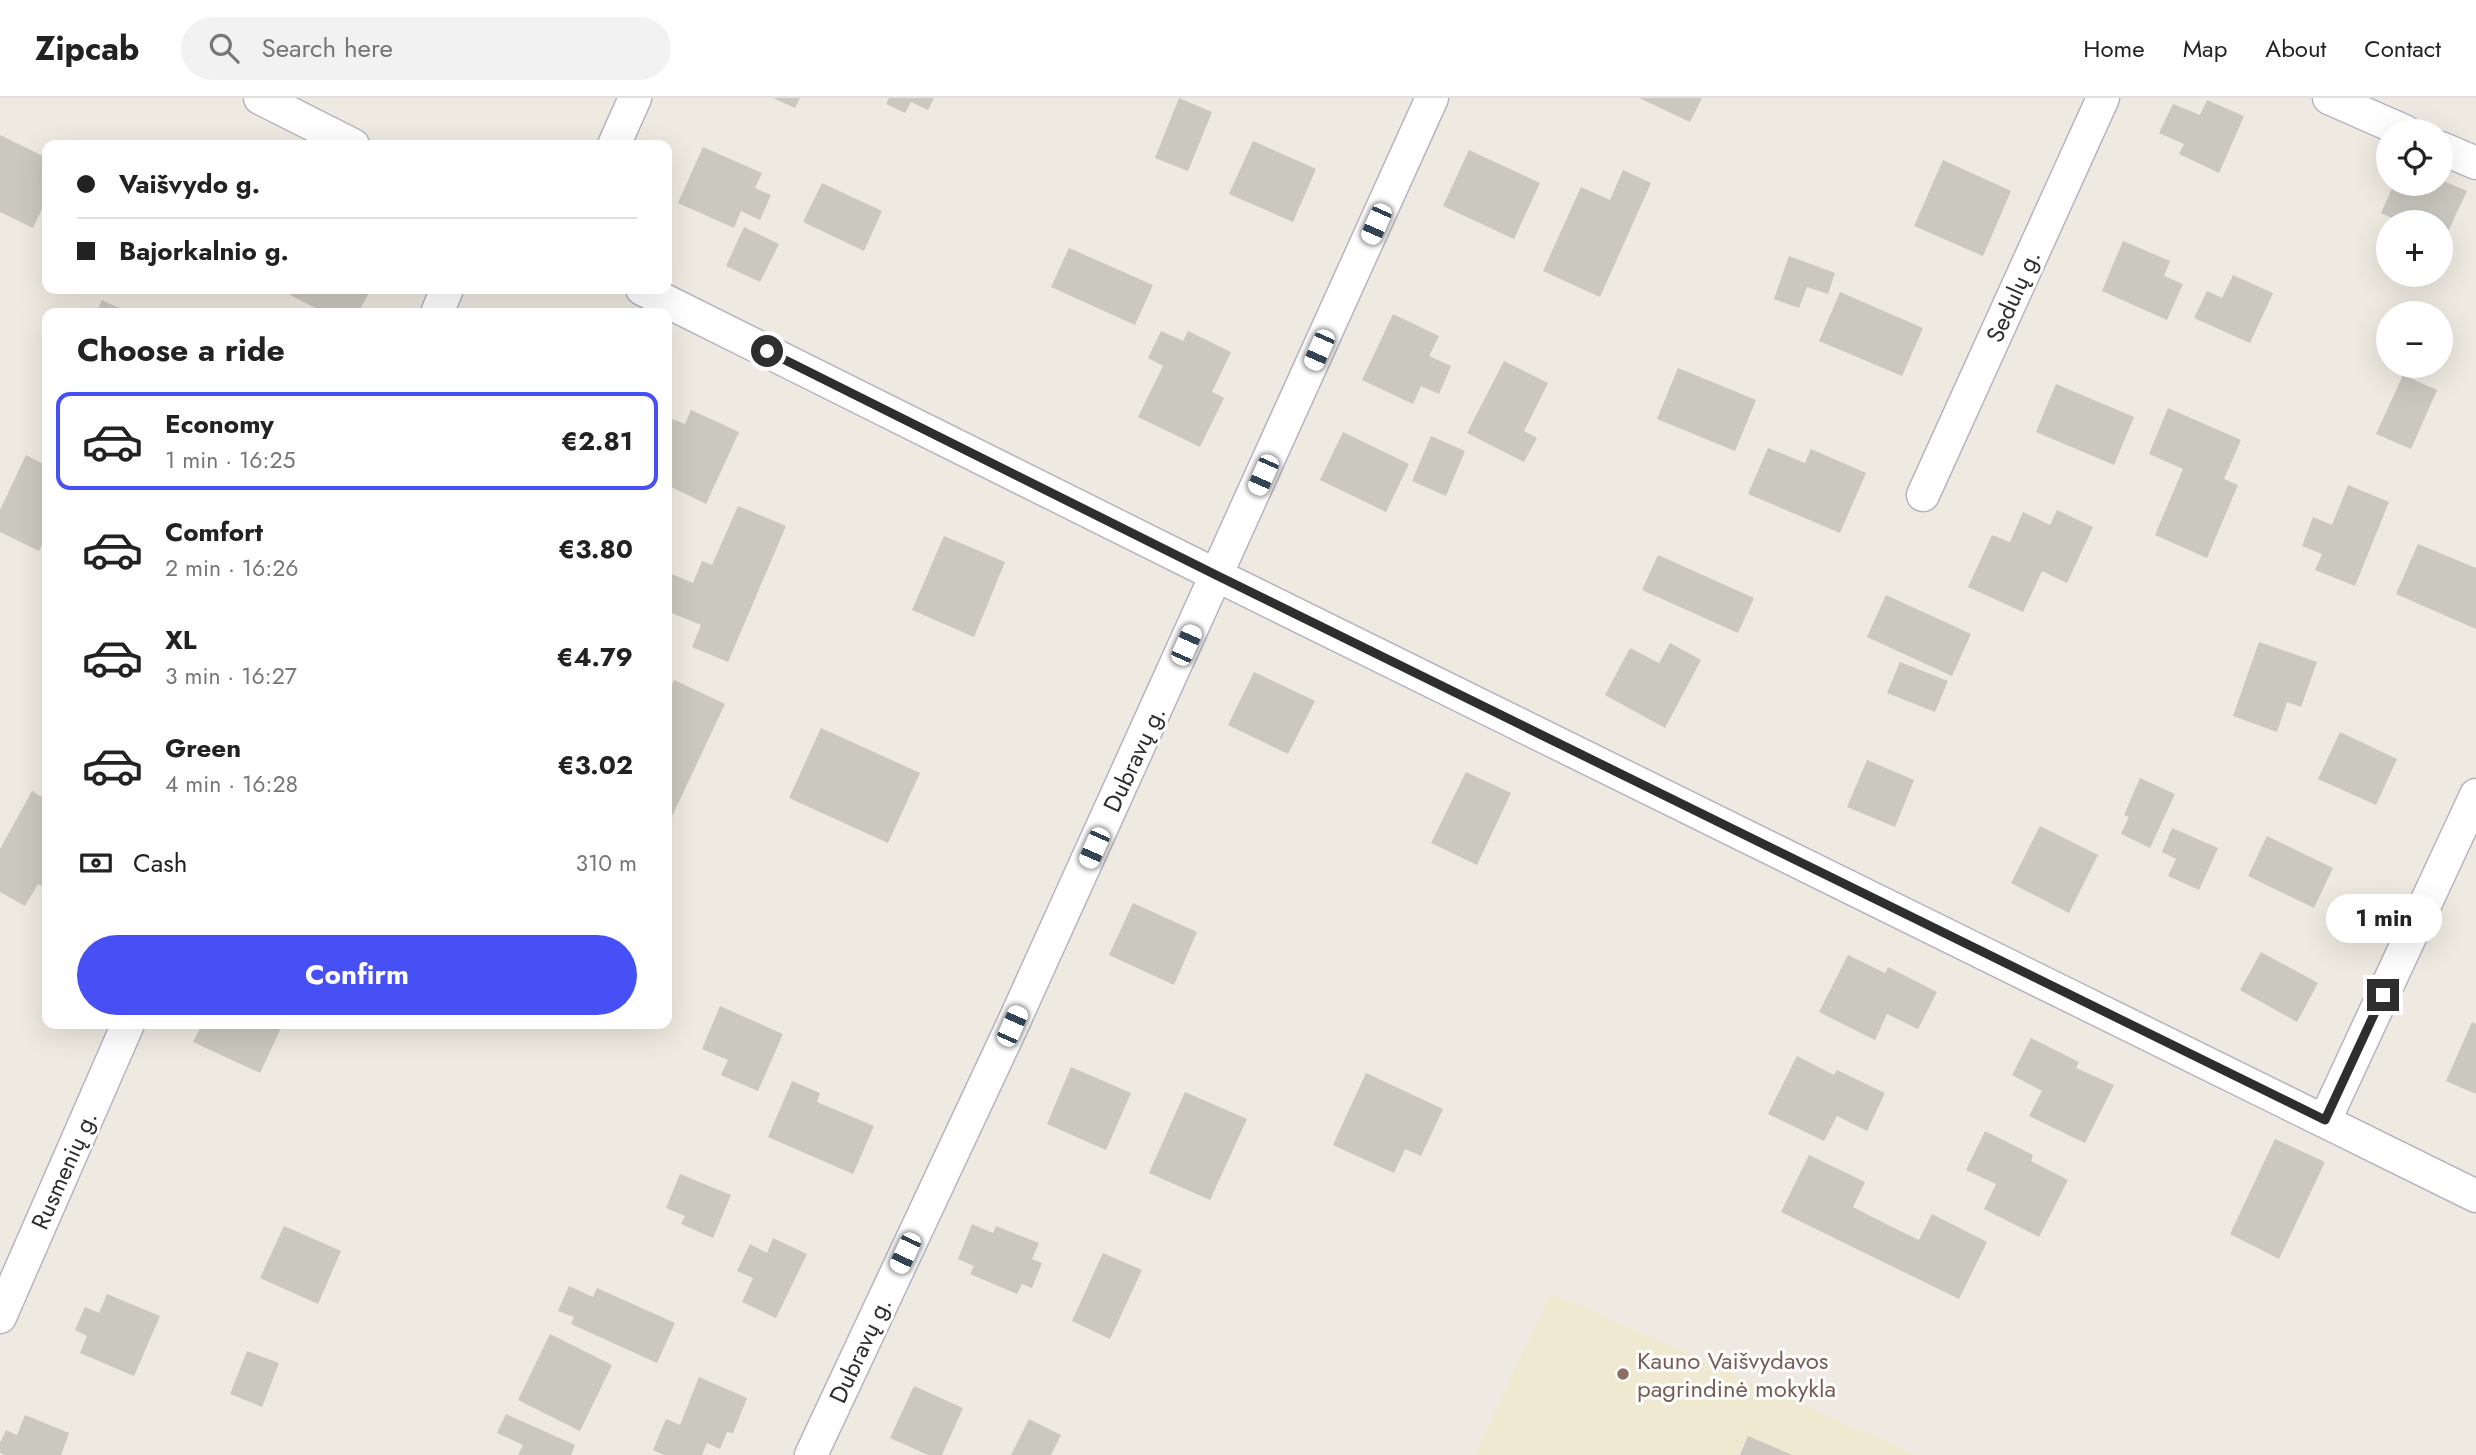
<!DOCTYPE html>
<meta charset="utf-8">
<style>
:root{--surface:#fff;--page:#f2f2f2;--text:#222;--muted:#767676;--line:#e0e0e0;--accent:#4750f5}
body{margin:0;font-family:Jost,sans-serif;background:var(--page);color:var(--text);height:100vh;display:flex;flex-direction:column;font-size:26px;white-space:nowrap}
*{box-sizing:border-box;margin:0}
p{font-size:23px;color:var(--muted)}
.icon{flex:none;width:38px;height:38px;fill:none;stroke:currentColor;stroke-width:2;stroke-linecap:round;stroke-linejoin:round}
.map{position:relative;flex:1;overflow:hidden}
.panel{position:absolute;left:42px;top:210px;width:630px;height:721px;display:flex;flex-direction:column;background:var(--surface);border-radius:14px;box-shadow:0 7px 28px #0002}
.panel>*{flex:none}
.banner{position:absolute;left:42px;top:42px;width:630px;height:154px;border-radius:14px;box-shadow:0 7px 28px #0002;display:grid;align-content:center;height:154px;padding:0 35px;background:var(--surface)}
.fabs{position:absolute;left:2376px;top:21px;display:grid;gap:14px}
.fabs a{display:grid;place-items:center;width:77px;height:77px;border-radius:50%;background:var(--surface);box-shadow:0 7px 28px #0002;font-size:35px}
.end{position:absolute;width:32px;height:32px;margin:-16px;border:9px solid #2e2e2e;background:#fff;box-shadow:0 0 0 4px #fff}
.from{border-radius:50%}
.bubble{position:absolute;height:49px;border-radius:24px;background:var(--surface);box-shadow:0 7px 28px #0002;font-size:23px;font-weight:700;line-height:49px;text-align:center}
.car{position:absolute;width:21px;height:42px;margin:-21px -10px;border-radius:9px;box-shadow:0 0 5px 2px #0007;background:linear-gradient(#fff 24%,#345 0 40%,#fff 0 76%,#345 0 86%,#fff 0)}
.banner b{display:flex;align-items:center;gap:24px;height:66px;font-size:26px}
.banner b+b{border-top:2px solid var(--line)}
.banner i{width:18px;height:18px;background:var(--text)}
ul{padding:0;list-style:none}
li{display:flex;align-items:center;gap:21px;height:98px;margin:0 14px 10px;padding:0 21px;border:4px solid transparent;border-radius:14px}
li div{flex:1}
li b{display:block;font-size:26px}
li em{font-style:normal;font-weight:700}
li.active{border-color:var(--accent)}
li>.icon{width:63px;height:63px;stroke-width:1.5}
h2{padding:0 35px;font-size:32px;line-height:84px}
.pay{display:flex;align-items:center;gap:18px;height:77px;padding:0 35px;font-size:26px}
.pay p{margin-inline-start:auto}
.primary-button{display:flex;gap:14px;margin-top:auto;padding:14px 35px}
.primary-button a{flex:1;height:80px;border-radius:42px;background:var(--accent);color:#fff;font-size:28px;font-weight:700;line-height:80px;text-align:center}
header{display:flex;align-items:center;gap:42px;box-sizing:border-box;height:98px;padding:0 35px;background:var(--surface);border-bottom:2px solid var(--line)}
header strong{font-size:33px}
nav{display:flex;gap:38px;margin-inline-start:auto;font-size:24px}
.search{width:490px;height:63px;background:var(--page);display:flex;align-items:center;gap:18px;box-sizing:border-box;padding:0 24px;border-radius:38px;color:var(--muted);font-size:26px}
.map>svg:first-child{display:block}
</style>
<header>
<strong>Zipcab</strong>
<div class="search"><svg class="icon" aria-label="search" viewBox="0 0 24 24"><circle cx="10" cy="10" r="6"/><path d="M15 15l6 6"/></svg>Search here</div>
<nav><a>Home</a><a>Map</a><a>About</a><a>Contact</a></nav>
</header>
<div class="map">
<svg width="2476" height="1357" viewBox="0 0 2476 1357">
<rect width="100%" height="100%" fill="#eeeae1"/>
<polygon fill="#efe9d1" points="1551,1195 1916,1357 1475,1357"/>
<g fill="#cac8bf">
<polygon points="773,0 800,0 795,10"/>
<polygon points="889,0 934,0 928,12 911,4 905,15 886,6"/>
<polygon points="1179,0 1212,14 1188,73 1155,60"/>
<polygon points="1639,0 1702,0 1690,24"/>
<polygon points="2207,2 2244,18 2219,75 2179,56 2184,46 2159,35 2173,6 2200,17"/>
<polygon points="0,37 47,60 47,100 33,130 0,114"/>
<polygon points="1253,43 1316,71 1293,124 1229,96"/>
<polygon points="703,49 762,75 755,90 771,97 760,122 741,113 734,130 678,105"/>
<polygon points="1469,52 1540,85 1514,141 1443,108"/>
<polygon points="1943,62 2011,93 1983,158 1914,128"/>
<polygon points="1623,72 1651,85 1600,199 1543,173 1581,89 1610,102"/>
<polygon points="2441,82 2467,93 2443,144 2441,143 2441,124 2401,124 2381,115 2394,86 2441,86"/>
<polygon points="822,85 882,113 864,153 803,124"/>
<polygon points="744,129 779,146 760,184 726,168"/>
<polygon points="2123,143 2170,163 2164,178 2183,186 2167,222 2102,193"/>
<polygon points="1069,150 1153,187 1135,227 1051,189"/>
<polygon points="1789,158 1835,175 1828,196 1807,189 1799,210 1774,201"/>
<polygon points="2233,177 2273,195 2250,245 2194,220 2207,193 2222,200"/>
<polygon points="293,191 371,191 358,215 325,215 290,197"/>
<polygon points="1840,194 1923,230 1902,278 1819,243"/>
<polygon points="102,202 130,215 96,215"/>
<polygon points="1393,216 1439,238 1429,258 1451,268 1439,296 1421,288 1413,306 1362,282"/>
<polygon points="1161,233 1183,243 1188,233 1231,254 1212,294 1224,300 1200,349 1138,319 1163,268 1148,260"/>
<polygon points="1504,263 1548,285 1524,333 1537,340 1524,364 1467,335"/>
<polygon points="1678,270 1756,302 1735,353 1657,321"/>
<polygon points="2403,277 2437,292 2411,351 2376,336"/>
<polygon points="2056,286 2134,319 2114,367 2036,334"/>
<polygon points="2168,310 2241,342 2224,381 2238,387 2207,460 2155,437 2183,371 2149,356"/>
<polygon points="691,312 739,334 706,406 667,387 667,333 672,321 685,326"/>
<polygon points="1343,334 1409,366 1386,414 1320,382"/>
<polygon points="1431,338 1465,353 1446,398 1412,383"/>
<polygon points="1768,350 1805,365 1811,351 1866,375 1840,435 1748,396"/>
<polygon points="26,357 47,368 47,436 39,453 0,434 0,412"/>
<polygon points="2348,387 2389,404 2355,488 2315,472 2322,456 2302,448 2313,419 2332,427"/>
<polygon points="738,408 786,428 728,564 692,549 701,527 667,513 667,474 693,485 702,463 712,467"/>
<polygon points="2057,412 2093,429 2067,485 2042,473 2023,514 1968,489 1992,437 2010,444 2023,414 2050,427"/>
<polygon points="944,438 1005,464 974,539 912,512"/>
<polygon points="2418,446 2476,470 2476,531 2396,496"/>
<polygon points="1658,457 1754,500 1738,535 1642,492"/>
<polygon points="1886,497 1971,536 1952,578 1867,539"/>
<polygon points="2259,544 2317,564 2301,609 2287,604 2277,634 2233,618"/>
<polygon points="1670,545 1701,562 1665,630 1605,597 1630,550 1659,565"/>
<polygon points="1900,564 1948,583 1935,614 1887,595"/>
<polygon points="1254,574 1315,603 1288,656 1228,627"/>
<polygon points="674,582 725,606 667,729 667,598"/>
<polygon points="821,630 920,675 888,745 789,700"/>
<polygon points="2340,634 2397,661 2376,707 2318,681"/>
<polygon points="1867,662 1914,682 1895,729 1847,709"/>
<polygon points="1466,674 1511,695 1477,767 1431,745"/>
<polygon points="2140,680 2175,696 2150,750 2121,736 2129,719 2124,717"/>
<polygon points="32,693 47,702 47,791 38,786 25,808 0,794 0,751"/>
<polygon points="2040,728 2098,757 2069,815 2011,785"/>
<polygon points="2172,730 2218,750 2199,792 2168,778 2176,761 2162,754"/>
<polygon points="2267,738 2333,770 2314,810 2248,778"/>
<polygon points="1133,805 1197,834 1174,887 1109,857"/>
<polygon points="2261,854 2318,885 2297,924 2240,892"/>
<polygon points="1848,857 1885,875 1888,869 1937,894 1918,931 1887,916 1875,942 1819,914"/>
<polygon points="720,908 783,936 758,993 721,977 728,962 702,951"/>
<polygon points="2472,924 2476,926 2476,996 2446,983"/>
<polygon points="202,926 283,926 260,975 193,944"/>
<polygon points="2031,940 2079,964 2076,970 2114,987 2085,1045 2029,1018 2042,993 2012,977"/>
<polygon points="1797,958 1834,977 1837,972 1885,995 1867,1033 1837,1018 1824,1043 1768,1016"/>
<polygon points="1071,969 1131,995 1106,1052 1047,1026"/>
<polygon points="1366,975 1443,1011 1421,1058 1405,1051 1394,1075 1333,1047"/>
<polygon points="792,983 820,995 817,1004 874,1028 853,1076 768,1039"/>
<polygon points="1185,994 1247,1021 1210,1102 1149,1075"/>
<polygon points="1985,1033 2033,1057 2031,1063 2068,1082 2039,1139 1984,1111 1996,1086 1966,1072"/>
<polygon points="2275,1041 2325,1064 2279,1161 2230,1136"/>
<polygon points="1809,1057 1865,1084 1853,1109 1886,1126 1919,1142 1932,1116 1987,1144 1959,1201 1781,1114"/>
<polygon points="680,1076 731,1097 713,1140 681,1126 685,1118 666,1110"/>
<polygon points="972,1126 993,1135 996,1128 1039,1145 1032,1161 1042,1165 1032,1190 1022,1186 1017,1196 970,1176 974,1168 958,1161"/>
<polygon points="284,1128 341,1153 318,1206 260,1180"/>
<polygon points="773,1140 807,1156 776,1220 742,1204 753,1180 737,1173 750,1146 767,1155"/>
<polygon points="1103,1155 1142,1172 1110,1241 1072,1223"/>
<polygon points="569,1188 593,1199 597,1190 675,1225 657,1265 571,1226 574,1219 558,1213"/>
<polygon points="107,1196 160,1218 134,1278 80,1255 87,1238 75,1232 85,1209 99,1215"/>
<polygon points="550,1236 612,1267 580,1333 518,1302"/>
<polygon points="247,1253 279,1265 262,1309 230,1296"/>
<polygon points="699,1279 747,1300 733,1335 727,1334 720,1351 707,1345 702,1357 664,1357 653,1352 666,1321 680,1327"/>
<polygon points="914,1288 963,1310 942,1357 928,1357 890,1340"/>
<polygon points="506,1316 575,1347 571,1357 518,1357 523,1347 497,1335"/>
<polygon points="25,1317 69,1335 61,1357 5,1357 0,1355 0,1345 6,1332 17,1337"/>
<polygon points="1029,1321 1061,1337 1051,1357 1011,1357"/>
<polygon points="1748,1338 1792,1357 1740,1357"/>
</g>
<g fill="none" stroke-linecap="round" stroke-linejoin="round">
<g stroke="#b4b5c0" stroke-width="35">
<g id="street">
<polyline points="260,0 353,47"/>
<polyline points="2329,0 2404,33"/>
<polyline points="614,47 635,0"/>
<polyline points="2441,50 2476,65"/>
<polyline points="642,191 1218,478 2476,1098"/>
<polyline points="437,215 447,191"/>
<polyline points="1923,397 2103,0"/>
<polyline points="2325,1022 2476,697"/>
<polyline points="0,1219 128,926"/>
<polyline points="811,1357 1012,928 1432,0"/>
</g>
</g>
<use href="#street" stroke="#fff" stroke-width="32"/>
</g>
<g fill="none" stroke-linecap="round" stroke-linejoin="round">
<polyline stroke="#2e2e2e" stroke-width="9" points="767,253 1218,478 2325,1022 2383,897"/>
</g>
<circle fill="#8d6e63" stroke="#fff" stroke-width="2.5" cx="1623" cy="1276" r="7"/>
<g text-anchor="middle" dominant-baseline="central" stroke-width="6" stroke-linejoin="round" paint-order="stroke">
<g font-size="24" fill="#2e2e2e" stroke="#fff">
<text transform="translate(2013 198) rotate(-66)">Sedulų g.</text>
<text transform="translate(1134 661) rotate(-65)">Dubravų g.</text>
<text transform="translate(64 1072) rotate(-66)">Rusmenių g.</text>
<text transform="translate(860 1252) rotate(-65)">Dubravų g.</text>
</g>
<g font-size="24" fill="#785e54" stroke="#fff" text-anchor="start">
<text x="1637" y="1262">Kauno Vaišvydavos<tspan x="1637" dy="28">pagrindinė mokykla</tspan></text>
</g>
</g>
</svg>
<div class="fabs">
<a><svg class="icon" aria-label="locate" viewBox="0 0 24 24"><circle cx="12" cy="12" r="6"/><path d="M12 2v4M12 18v4M2 12h4M18 12h4"/></svg></a>
<a>+</a>
<a>−</a>
</div>
<i class="end from" style="left:767px;top:253px"></i>
<i class="end" style="left:2383px;top:897px"></i>
<div class="bubble" style="left:2326px;top:796px;width:116px">1 min</div>
<i class="car" style="left:1376px;top:126px;rotate:204deg"></i>
<i class="car" style="left:1319px;top:252px;rotate:204deg"></i>
<i class="car" style="left:1263px;top:377px;rotate:204deg"></i>
<i class="car" style="left:1186px;top:547px;rotate:24deg"></i>
<i class="car" style="left:1094px;top:750px;rotate:204deg"></i>
<i class="car" style="left:1012px;top:928px;rotate:24deg"></i>
<i class="car" style="left:905px;top:1155px;rotate:205deg"></i>
<div class="banner">
<b><i class="from"></i>Vaišvydo g.</b>
<b><i></i>Bajorkalnio g.</b>
</div>
<section class="panel">
<h2>Choose a ride</h2>
<ul>
<li class="active"><svg class="icon" aria-label="car" viewBox="0 0 24 24"><path d="M5 17H2v-5l4-1 3-4h7l3 4 3 1v5h-3M9 17h6M6 11h13"/><circle cx="7" cy="17" r="2"/><circle cx="17" cy="17" r="2"/></svg><div><b>Economy</b><p>1 min · 16:25</p></div><em>€2.81</em></li>
<li><svg class="icon" aria-label="car" viewBox="0 0 24 24"><path d="M5 17H2v-5l4-1 3-4h7l3 4 3 1v5h-3M9 17h6M6 11h13"/><circle cx="7" cy="17" r="2"/><circle cx="17" cy="17" r="2"/></svg><div><b>Comfort</b><p>2 min · 16:26</p></div><em>€3.80</em></li>
<li><svg class="icon" aria-label="car" viewBox="0 0 24 24"><path d="M5 17H2v-5l4-1 3-4h7l3 4 3 1v5h-3M9 17h6M6 11h13"/><circle cx="7" cy="17" r="2"/><circle cx="17" cy="17" r="2"/></svg><div><b>XL</b><p>3 min · 16:27</p></div><em>€4.79</em></li>
<li><svg class="icon" aria-label="car" viewBox="0 0 24 24"><path d="M5 17H2v-5l4-1 3-4h7l3 4 3 1v5h-3M9 17h6M6 11h13"/><circle cx="7" cy="17" r="2"/><circle cx="17" cy="17" r="2"/></svg><div><b>Green</b><p>4 min · 16:28</p></div><em>€3.02</em></li>
</ul>
<div class="pay"><svg class="icon" aria-label="cash" viewBox="0 0 24 24"><path d="M3 7h18v10H3z"/><circle cx="12" cy="12" r="2"/></svg>Cash<p>310 m</p></div>
<div class="primary-button"><a>Confirm</a></div>
</section>
</div>
